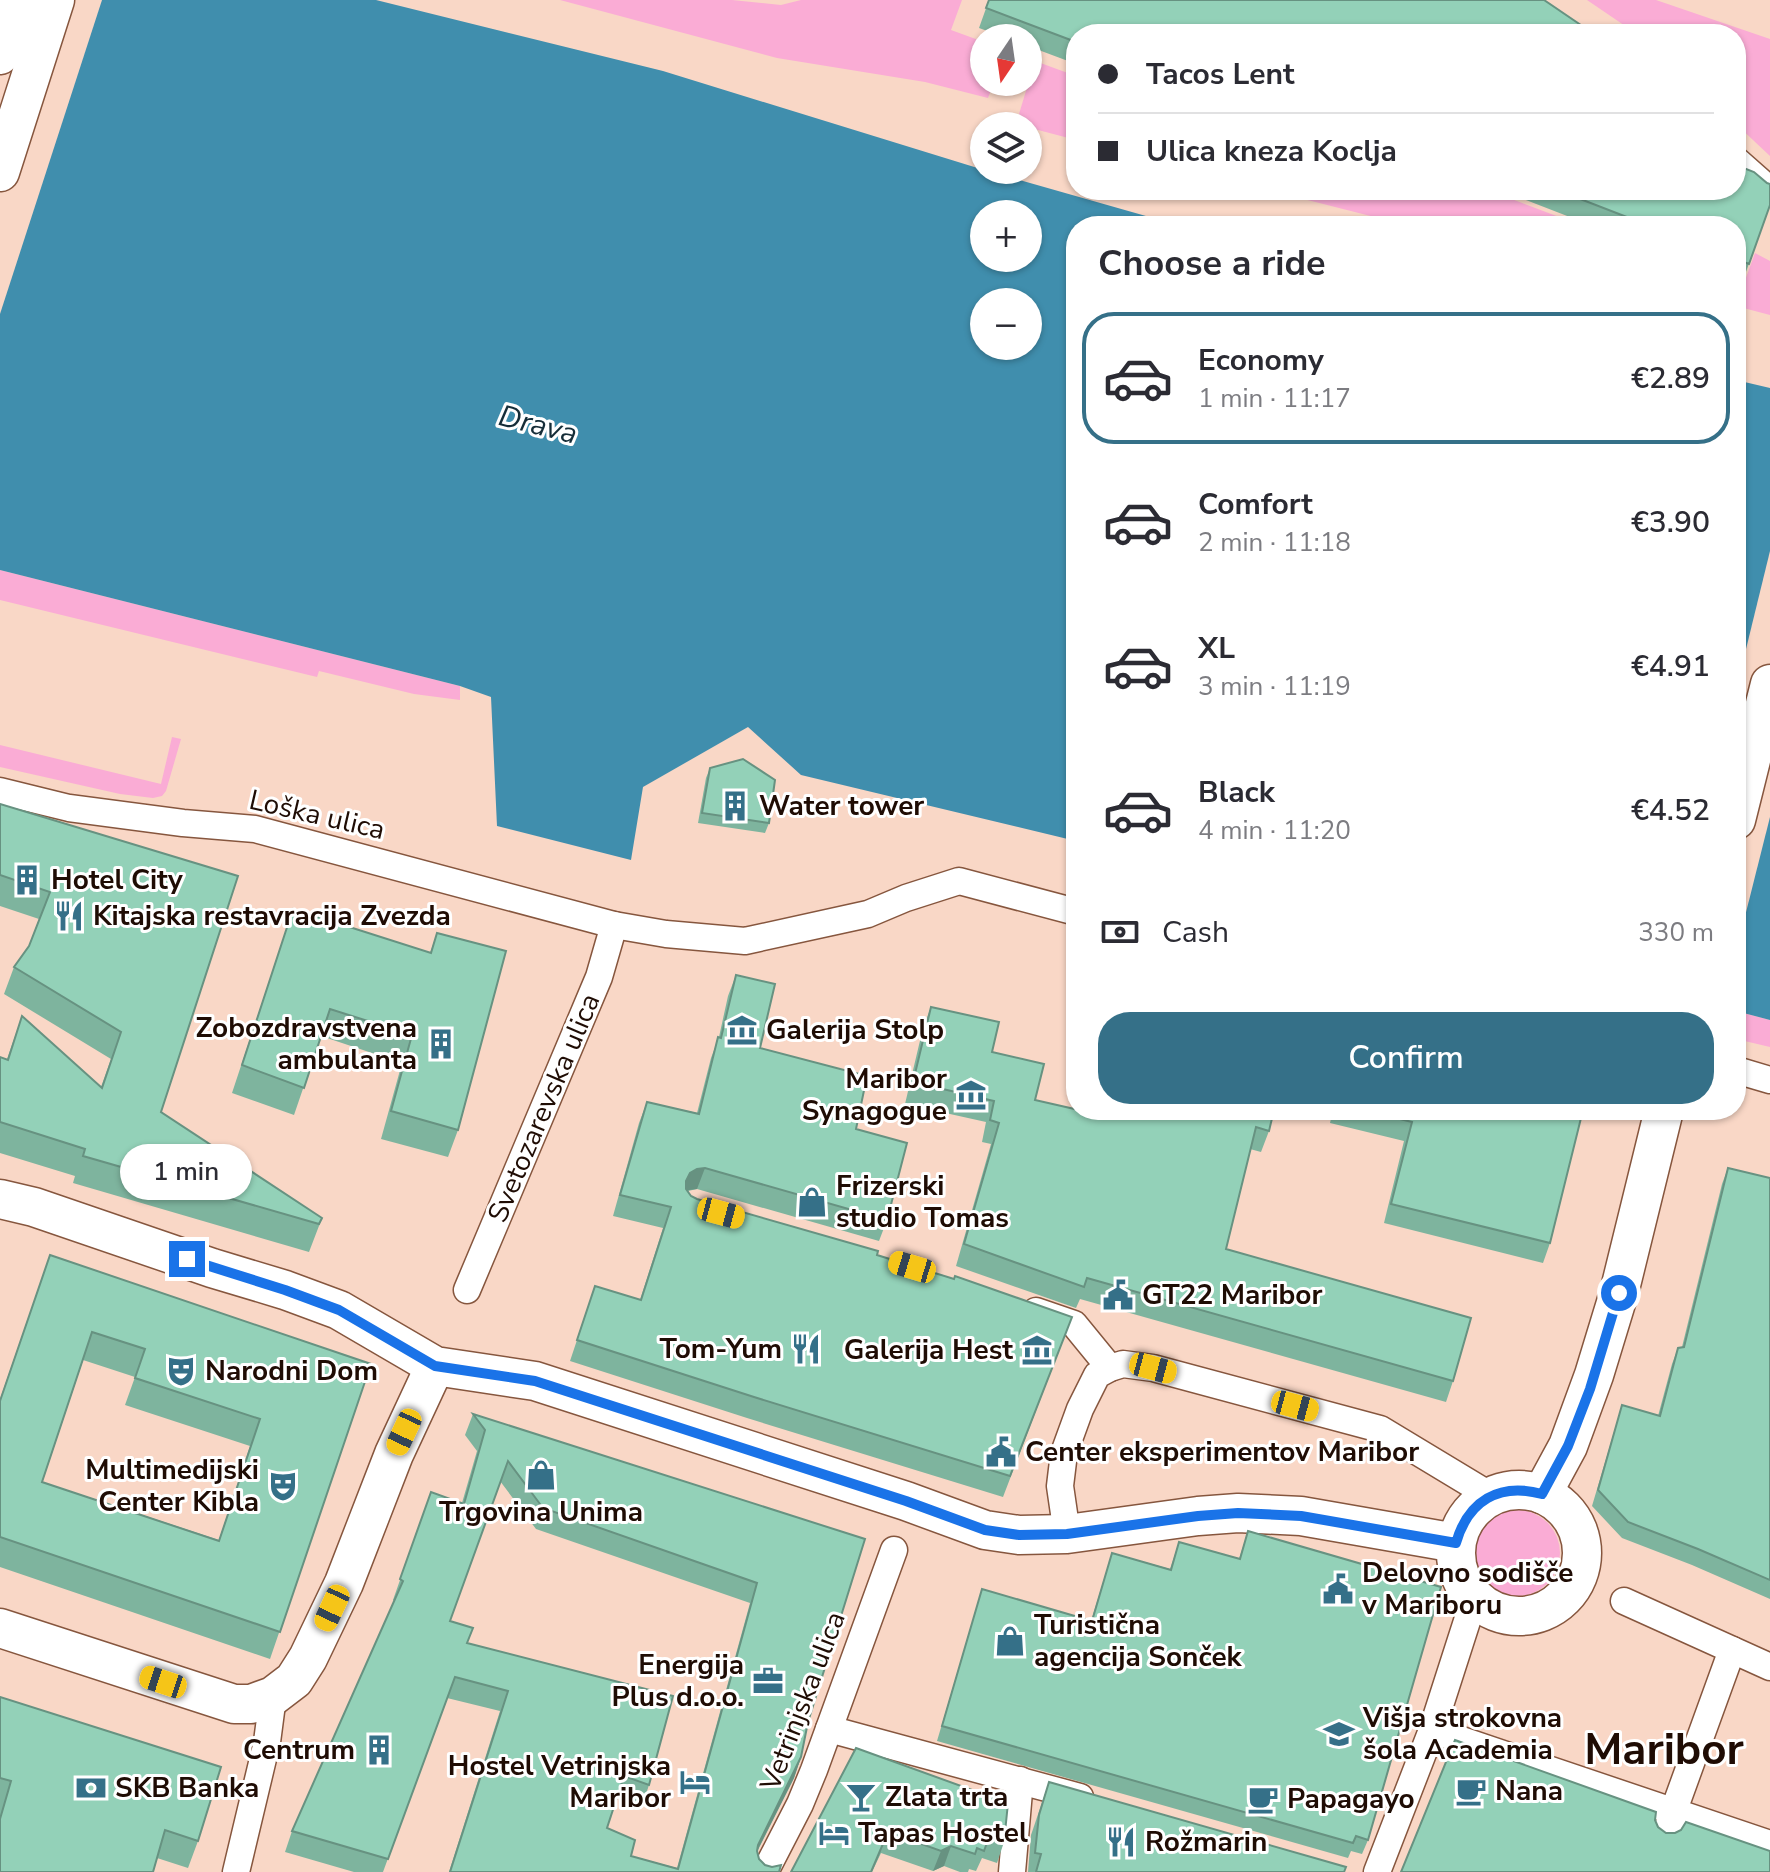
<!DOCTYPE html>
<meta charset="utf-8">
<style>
:root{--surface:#fff;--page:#f2f2f3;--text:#2b2b33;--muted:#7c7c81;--line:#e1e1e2;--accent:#357088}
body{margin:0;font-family:"Nunito Sans",sans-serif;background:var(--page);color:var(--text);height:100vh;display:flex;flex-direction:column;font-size:30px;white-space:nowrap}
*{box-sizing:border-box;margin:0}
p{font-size:26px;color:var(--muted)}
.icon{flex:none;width:44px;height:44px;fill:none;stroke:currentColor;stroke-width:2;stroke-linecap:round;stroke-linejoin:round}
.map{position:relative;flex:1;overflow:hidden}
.details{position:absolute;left:1066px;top:216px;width:680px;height:904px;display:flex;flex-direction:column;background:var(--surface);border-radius:32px;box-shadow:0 2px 6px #0004}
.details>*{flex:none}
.hud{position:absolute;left:1066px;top:24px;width:680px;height:176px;border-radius:32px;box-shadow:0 2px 6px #0004;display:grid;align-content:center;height:176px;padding:0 32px;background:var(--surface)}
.needle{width:52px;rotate:193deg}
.controls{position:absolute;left:970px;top:24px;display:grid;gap:16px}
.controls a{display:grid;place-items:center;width:72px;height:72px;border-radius:50%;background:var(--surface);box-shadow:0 2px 6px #0004;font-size:40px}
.end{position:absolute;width:36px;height:36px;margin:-18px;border:10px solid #1a73e8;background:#fff;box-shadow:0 0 0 4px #fff}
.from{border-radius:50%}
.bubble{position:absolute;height:56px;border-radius:28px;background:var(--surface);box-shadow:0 2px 6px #0004;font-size:26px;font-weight:600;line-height:56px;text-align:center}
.car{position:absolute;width:24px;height:48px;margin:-24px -12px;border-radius:10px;box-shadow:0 0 6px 2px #0007;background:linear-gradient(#f5c518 24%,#345 0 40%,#f5c518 0 76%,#345 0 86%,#f5c518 0)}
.hud b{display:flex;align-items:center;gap:28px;height:76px;font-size:30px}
.hud b+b{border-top:2px solid var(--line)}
.hud i{width:20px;height:20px;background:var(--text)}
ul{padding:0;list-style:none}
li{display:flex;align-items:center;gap:24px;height:132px;margin:0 16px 12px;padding:0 16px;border:4px solid transparent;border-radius:32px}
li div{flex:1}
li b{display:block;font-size:30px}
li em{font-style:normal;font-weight:600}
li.selected{border-color:var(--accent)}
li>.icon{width:72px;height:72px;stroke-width:1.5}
h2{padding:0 32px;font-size:36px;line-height:96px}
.pay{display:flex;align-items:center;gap:20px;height:88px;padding:0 32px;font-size:30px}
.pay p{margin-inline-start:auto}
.primary-button{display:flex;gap:16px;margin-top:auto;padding:16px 32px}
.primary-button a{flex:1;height:92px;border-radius:32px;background:var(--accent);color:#fff;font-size:32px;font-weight:600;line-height:92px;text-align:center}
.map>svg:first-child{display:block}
</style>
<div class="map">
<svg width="1770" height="1872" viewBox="0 0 1770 1872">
<rect width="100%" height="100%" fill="#f9d7c6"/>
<g fill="#faacd5">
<polygon points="560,0 732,0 781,5 801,0 962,0 951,30 984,42 984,82 994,82 988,98 925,82 777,58"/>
<polygon points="1587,0 1656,0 1770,39 1770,156 1736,124 1736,34 1637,34"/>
<polygon points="1035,61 1076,76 1076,140 1023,126 1024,119 1019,114"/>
<polygon points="1268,190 1488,190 1583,226 1410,226"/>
<polygon points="1755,253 1770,261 1770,315 1736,306 1736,284 1743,286"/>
<polygon points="0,570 460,686 460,700 414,694 319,671 317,677 0,600"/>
<polygon points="172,737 181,739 166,791 162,796 153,798 120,794 0,767 0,745 161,784"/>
<polygon points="1736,1011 1770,1020 1770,1047 1736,1039"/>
<circle cx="1517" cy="1553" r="43"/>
</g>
<g fill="#408ead" fill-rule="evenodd">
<path d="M0,0h376l287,71 321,99 197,56h-105v615l-275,-66 -53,-48 -105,60 -12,73 -134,-34 -6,-129 -31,-11 -460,-116zM984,214h44v44h-44zM984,302h44v44h-44z"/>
<polygon points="1736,380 1770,388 1770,1020 1736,1011"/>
</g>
<g fill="#f9d7c6">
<polygon points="0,0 102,0 0,314"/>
<polygon points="1770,551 1770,817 1736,952 1736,690"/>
</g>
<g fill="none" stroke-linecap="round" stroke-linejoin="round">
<g stroke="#86563e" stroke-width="29">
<g id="street">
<polyline points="1736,160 1770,190"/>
<polyline points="0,791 69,808 183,823 255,829 614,925 666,934 745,941 868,914 906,898 959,881 1076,912"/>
<polyline points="1736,1070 1770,1080"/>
<polyline points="467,1290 599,977 614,925"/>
<polyline points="1036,1311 1074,1324 1110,1368"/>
<polyline points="1067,1534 1060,1486 1064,1453 1080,1409 1097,1375 1110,1368 1123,1364 1153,1368 1380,1429 1491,1496"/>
<polyline points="1624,1601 1770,1667"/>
<polyline points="829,1729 1080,1797"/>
<polyline points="1432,1730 1468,1618"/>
<polyline points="1666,1832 1732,1650"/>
<polyline points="236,1872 267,1742 273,1696"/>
<polyline points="765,1872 800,1804 814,1770 894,1550"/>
<polyline points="1012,1872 1020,1780"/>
<polyline points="1377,1872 1432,1730 1770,1844"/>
</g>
</g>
<g stroke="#86563e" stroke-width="41">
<g id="secondary">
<polyline points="0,55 18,0"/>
<polyline points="0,172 55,0"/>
<polyline points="1736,820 1770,684"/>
<polyline points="0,1199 34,1207 212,1268 285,1290 339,1310 435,1366 535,1381 906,1501 985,1530 1019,1535 1067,1534 1198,1516 1238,1513 1301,1516 1456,1543"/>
<circle cx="1519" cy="1553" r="63"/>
<polyline points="1542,1494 1568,1446 1594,1375 1619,1293 1664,1110"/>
<polyline points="0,1628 234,1704 251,1704 273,1696 294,1680 308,1658 344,1583 394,1454 435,1366"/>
</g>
</g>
<use href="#street" stroke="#fff" stroke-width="26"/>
<use href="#secondary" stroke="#fff" stroke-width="38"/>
</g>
<g fill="#7eb49e" fill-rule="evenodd">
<polygon points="989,0 1076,34 1076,64 1028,46 1028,38 1007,38 979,28"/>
<polygon points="1500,190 1736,190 1770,205 1742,283 1736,281 1736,226 1593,226"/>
<polygon points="710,768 769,823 765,833 698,823 706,778"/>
<polygon points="0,804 74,827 161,1112 322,1218 309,1252 73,1183 75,1176 0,1153 0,1057 7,1059 22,1016 101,1087 111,1059 4,994 14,967 29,946 39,919 0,906"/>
<polygon points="293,909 430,953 437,933 458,1130 448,1157 381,1139 402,1063 321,1036 294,1115 232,1093"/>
<polygon points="736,975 760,1048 856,1129 887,1220 879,1241 697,1189 688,1191 691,1196 697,1199 1072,1317 1003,1497 747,1418 570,1361 588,1307 640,1300 663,1228 613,1216 639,1123 647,1102 697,1113 711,1058 719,1037 728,996"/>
<polygon points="931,1007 992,1052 1035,1100 1100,1115 1101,1110 1274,1110 1269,1131 1261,1152 1250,1149 1226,1249 1453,1381 1446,1402 1080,1299 1076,1308 956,1266 991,1144 982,1142 986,1122 905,1104 923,1028"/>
<polygon points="1333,1110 1583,1110 1550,1243 1543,1263 1384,1223 1404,1141 1330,1123"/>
<polygon points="1728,1168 1770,1178 1770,1599 1692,1565 1622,1538 1592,1506 1622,1405 1658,1416 1672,1364 1678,1348 1682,1347 1722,1184"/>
<path d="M50,1255l321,109 -101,295 -270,-92v-168zM83,1360l52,17 -10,28 125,41 -31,94 -177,-58z"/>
<path d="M473,1414l392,125 -57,183 -7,35 -7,21 -37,74 2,7 6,6 14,7h-330l51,-161 -53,-13 -64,174h-29l-69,-20 7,-21 103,-230 -2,-1 38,-108 31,11 15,-52 -12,-16zM500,1481l36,48 214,74 -73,265 -46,-12 -24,-28 10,-31 25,9 7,-21 -182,-142 -17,-22z"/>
<polygon points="1248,1531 1368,1840 1362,1854 1351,1851 1348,1858 937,1741 982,1589 1091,1621 1112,1553 1170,1569 1179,1542 1239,1559"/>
<polygon points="0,1697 198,1841 188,1868 157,1858 0,1872"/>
<polygon points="856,1748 1004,1842 997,1863 982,1858 976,1871 969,1869 968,1872 960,1872 944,1866 933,1871 881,1853 872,1872 791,1872"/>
<polygon points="1049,1782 1344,1872 1028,1872 1031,1835"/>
</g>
<g fill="#679281">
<polygon points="705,1168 697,1189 689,1190 682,1194 686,1181 690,1173 697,1169"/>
<polygon points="801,1757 794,1778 750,1865 758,1845"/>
<polygon points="951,1846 944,1866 933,1871 941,1851"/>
</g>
<g fill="#93d1b8" stroke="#679281" stroke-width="2" fill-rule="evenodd">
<polygon points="989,0 1544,0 1594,34 1076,34 1076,42 986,8"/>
<polygon points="1736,165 1754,172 1767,183 1770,184 1770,205 1749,264 1736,259 1736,226 1650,226 1557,190 1736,190"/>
<polygon points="743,759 775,780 769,823 702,813 710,768"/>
<polygon points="0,804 238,876 161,1112 322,1218 319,1224 83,1156 85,1149 0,1122 0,1057 8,1060 22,1016 102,1088 121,1032 14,967 29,946 50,892 0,875"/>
<polygon points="293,909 431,953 437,933 506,951 458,1130 391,1111 412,1035 330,1009 304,1088 242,1065"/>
<polygon points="736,975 775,984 760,1048 867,1076 856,1129 907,1143 887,1220 705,1168 697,1169 690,1173 686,1181 686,1189 691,1196 697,1199 878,1251 877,1255 954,1279 955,1276 1072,1317 1010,1476 754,1397 577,1340 595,1286 641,1300 671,1207 620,1195 647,1102 699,1114 718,1037 721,1038"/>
<polygon points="931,1007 999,1022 992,1052 1044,1064 1035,1100 1101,1115 1103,1110 1274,1110 1269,1131 1256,1127 1226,1249 1471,1318 1453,1381 1087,1278 1084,1287 964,1244 999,1123 990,1120 994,1101 913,1082"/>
<polygon points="1364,1110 1583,1110 1550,1243 1391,1204 1412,1122"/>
<polygon points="1728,1168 1770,1178 1770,1580 1698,1549 1628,1522 1598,1490 1622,1405 1660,1416 1678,1348 1684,1347"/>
<path d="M50,1255l321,109 -91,268 -280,-95v-136zM92,1332l53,17 -10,29 125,41 -41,122 -177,-59z"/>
<path d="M473,1414l392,125 -57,183 -7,35 -43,88 -1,6 2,8 6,6 7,2 9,-2 -2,7h-329l58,-181 -53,-14 -67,182 -96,-28 111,-250 -3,-2 31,-87 33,12 21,-74zM508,1461l35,47 214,75 -79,286 -47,-13 4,-16 -28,-12 17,-52 25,9 24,-89 -206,-53 6,-15 -23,-7z"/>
<polygon points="1248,1531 1441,1587 1368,1840 1356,1836 1353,1843 942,1726 982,1589 1092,1621 1112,1553 1171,1570 1179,1542 1240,1559"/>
<polygon points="0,1697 221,1767 198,1841 165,1830 153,1872 0,1872 0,1819 11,1781 0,1778"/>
<polygon points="1455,1740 1656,1812 1655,1820 1658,1827 1666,1833 1675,1833 1681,1830 1686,1822 1770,1851 1770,1872 1401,1872"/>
<polygon points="856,1748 1008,1803 1004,1842 989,1837 984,1851 977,1848 975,1854 951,1846 941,1851 888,1832 871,1872 791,1872"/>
<polygon points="1049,1782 1346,1867 1344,1872 1036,1872 1041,1854 1035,1853 1039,1815"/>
</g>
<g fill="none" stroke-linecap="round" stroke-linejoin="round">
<path stroke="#1a73e8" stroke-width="10" d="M187,1259l98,31 54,20 96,56 100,15 371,120 79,29 34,5 48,-1 131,-18 40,-3 63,3 155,27c12,-42 43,-61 86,-49l26,-48 22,-57 29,-96"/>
</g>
<defs>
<g id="building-bare" transform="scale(2.4)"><path d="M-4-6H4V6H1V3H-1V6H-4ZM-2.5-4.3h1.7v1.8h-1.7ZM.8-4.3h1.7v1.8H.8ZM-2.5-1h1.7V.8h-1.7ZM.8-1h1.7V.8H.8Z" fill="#357088" stroke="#fff" stroke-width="2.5" paint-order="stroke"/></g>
<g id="restaurant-bare" transform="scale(2.4)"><path d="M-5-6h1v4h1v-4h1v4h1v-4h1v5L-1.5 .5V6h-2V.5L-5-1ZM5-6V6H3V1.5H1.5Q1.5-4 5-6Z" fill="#357088" stroke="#fff" stroke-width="2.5" paint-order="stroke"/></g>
<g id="museum-bare" transform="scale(2.4)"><path d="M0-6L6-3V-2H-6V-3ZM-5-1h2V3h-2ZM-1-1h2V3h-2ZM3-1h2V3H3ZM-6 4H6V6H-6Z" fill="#357088" stroke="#fff" stroke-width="2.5" paint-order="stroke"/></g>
<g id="shop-bare" transform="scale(2.4)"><path d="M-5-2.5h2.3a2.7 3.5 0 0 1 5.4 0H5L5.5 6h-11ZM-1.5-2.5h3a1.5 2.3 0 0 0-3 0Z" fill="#357088" stroke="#fff" stroke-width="2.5" paint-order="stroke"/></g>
<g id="civic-bare" transform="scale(2.4)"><path d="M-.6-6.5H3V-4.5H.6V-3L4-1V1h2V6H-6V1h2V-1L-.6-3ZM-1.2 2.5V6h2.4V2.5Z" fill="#357088" stroke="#fff" stroke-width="2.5" paint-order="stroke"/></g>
<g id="theatre-bare" transform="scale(2.4)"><path d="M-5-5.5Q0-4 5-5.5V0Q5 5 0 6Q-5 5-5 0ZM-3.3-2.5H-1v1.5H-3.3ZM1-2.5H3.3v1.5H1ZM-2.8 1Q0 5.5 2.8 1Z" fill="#357088" stroke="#fff" stroke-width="2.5" paint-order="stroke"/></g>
<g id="office-bare" transform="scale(2.4)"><path d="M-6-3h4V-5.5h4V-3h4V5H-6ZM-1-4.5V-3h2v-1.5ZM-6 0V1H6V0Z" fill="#357088" stroke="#fff" stroke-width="2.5" paint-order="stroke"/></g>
<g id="university-bare" transform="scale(2.4)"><path d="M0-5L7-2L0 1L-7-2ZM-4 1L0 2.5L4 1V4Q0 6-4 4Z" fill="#357088" stroke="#fff" stroke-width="2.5" paint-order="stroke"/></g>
<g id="hotel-bare" transform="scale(2.4)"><path d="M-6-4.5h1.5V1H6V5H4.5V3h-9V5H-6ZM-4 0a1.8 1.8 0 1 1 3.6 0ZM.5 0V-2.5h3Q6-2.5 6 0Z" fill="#357088" stroke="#fff" stroke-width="2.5" paint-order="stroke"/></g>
<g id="bank-bare" transform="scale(2.4)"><path d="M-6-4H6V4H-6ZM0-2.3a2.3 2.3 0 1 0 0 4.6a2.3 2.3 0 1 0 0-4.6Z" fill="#357088" stroke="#fff" stroke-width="2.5" paint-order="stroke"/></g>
<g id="cafe-bare" transform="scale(2.4)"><path d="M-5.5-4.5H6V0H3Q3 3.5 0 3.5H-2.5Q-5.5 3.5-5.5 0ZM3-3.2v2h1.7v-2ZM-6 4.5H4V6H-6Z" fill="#357088" stroke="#fff" stroke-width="2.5" paint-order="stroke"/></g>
<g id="bar-bare" transform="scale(2.4)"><path d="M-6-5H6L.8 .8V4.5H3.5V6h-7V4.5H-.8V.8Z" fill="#357088" stroke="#fff" stroke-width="2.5" paint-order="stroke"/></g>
</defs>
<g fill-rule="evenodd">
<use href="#building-bare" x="735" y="806"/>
<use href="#building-bare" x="27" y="880"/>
<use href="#restaurant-bare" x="69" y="916"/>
<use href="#museum-bare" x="742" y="1030"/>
<use href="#building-bare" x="441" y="1044"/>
<use href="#museum-bare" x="971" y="1095"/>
<use href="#shop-bare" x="812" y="1202"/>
<use href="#civic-bare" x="1118" y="1295"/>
<use href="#restaurant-bare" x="806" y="1349"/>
<use href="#museum-bare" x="1037" y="1350"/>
<use href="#theatre-bare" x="181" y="1371"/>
<use href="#civic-bare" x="1001" y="1452"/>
<use href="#shop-bare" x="541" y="1475"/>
<use href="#theatre-bare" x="283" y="1486"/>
<use href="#civic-bare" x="1338" y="1589"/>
<use href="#shop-bare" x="1010" y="1641"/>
<use href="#office-bare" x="768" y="1681"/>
<use href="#university-bare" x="1339" y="1734"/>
<use href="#building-bare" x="379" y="1750"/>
<use href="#hotel-bare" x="695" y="1782"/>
<use href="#bank-bare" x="91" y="1788"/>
<use href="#cafe-bare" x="1471" y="1791"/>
<use href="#bar-bare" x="861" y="1797"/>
<use href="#cafe-bare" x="1263" y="1799"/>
<use href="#hotel-bare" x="834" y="1833"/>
<use href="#restaurant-bare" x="1121" y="1842"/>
</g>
<g text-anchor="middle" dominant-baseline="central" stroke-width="6" stroke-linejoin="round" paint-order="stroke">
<g font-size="28" font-weight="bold" fill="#1f0c04" stroke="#fff" text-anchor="start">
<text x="759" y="806">Water tower</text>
<text x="51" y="880">Hotel City</text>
<text x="93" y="916">Kitajska restavracija Zvezda</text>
<text x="417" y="1028" text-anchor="end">Zobozdravstvena<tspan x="417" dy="32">ambulanta</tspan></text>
<text x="766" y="1030">Galerija Stolp</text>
<text x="947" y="1079" text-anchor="end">Maribor<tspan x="947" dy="32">Synagogue</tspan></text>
<text x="836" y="1186">Frizerski<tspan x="836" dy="32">studio Tomas</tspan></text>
<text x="1142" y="1295">GT22 Maribor</text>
<text x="782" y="1349" text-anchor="end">Tom-Yum</text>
<text x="1013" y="1350" text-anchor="end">Galerija Hest</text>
<text x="205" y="1371">Narodni Dom</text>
<text x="1025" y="1452">Center eksperimentov Maribor</text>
<text x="259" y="1470" text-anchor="end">Multimedijski<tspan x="259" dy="32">Center Kibla</tspan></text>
<text x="541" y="1512" text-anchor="middle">Trgovina Unima</text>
<text x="1362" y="1573">Delovno sodišče<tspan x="1362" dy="32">v Mariboru</tspan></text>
<text x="1034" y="1625">Turistična<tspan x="1034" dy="32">agencija Sonček</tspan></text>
<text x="744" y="1665" text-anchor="end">Energija<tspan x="744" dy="32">Plus d.o.o.</tspan></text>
<text x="1363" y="1718">Višja strokovna<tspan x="1363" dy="32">šola Academia</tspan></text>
<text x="355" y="1750" text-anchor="end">Centrum</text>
<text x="671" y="1766" text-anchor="end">Hostel Vetrinjska<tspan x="671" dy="32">Maribor</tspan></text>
<text x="115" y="1788">SKB Banka</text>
<text x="1495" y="1791">Nana</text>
<text x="885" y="1797">Zlata trta</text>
<text x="1287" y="1799">Papagayo</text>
<text x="858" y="1833">Tapas Hostel</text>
<text x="1145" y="1842">Rožmarin</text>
</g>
<g font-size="28" fill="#1f0c04" stroke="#fff">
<text transform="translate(317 815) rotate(13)">Loška ulica</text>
<text transform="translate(544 1108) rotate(-67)">Svetozarevska ulica</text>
<text transform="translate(803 1701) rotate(-69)">Vetrinjska ulica</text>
</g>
<g font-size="30" font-style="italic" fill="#152d38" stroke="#fff">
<text transform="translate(538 425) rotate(14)">Drava</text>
</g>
<g font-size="44" font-weight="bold" fill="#1f0c04" stroke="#fff">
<text x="1664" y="1750">Maribor</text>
</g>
</g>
</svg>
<div class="controls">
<a><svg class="needle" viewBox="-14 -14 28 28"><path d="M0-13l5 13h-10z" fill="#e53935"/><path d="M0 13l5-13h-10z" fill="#7c7c81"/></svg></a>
<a><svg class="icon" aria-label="layers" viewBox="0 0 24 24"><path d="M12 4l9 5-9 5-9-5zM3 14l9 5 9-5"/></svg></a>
<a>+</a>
<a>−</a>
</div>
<i class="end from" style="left:1619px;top:1293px"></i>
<i class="end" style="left:187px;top:1259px"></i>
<div class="bubble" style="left:120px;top:1144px;width:132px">1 min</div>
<i class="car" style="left:721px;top:1213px;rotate:105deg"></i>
<i class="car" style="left:912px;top:1267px;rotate:287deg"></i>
<i class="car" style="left:1153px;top:1368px;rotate:105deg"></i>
<i class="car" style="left:1295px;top:1406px;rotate:105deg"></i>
<i class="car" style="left:404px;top:1432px;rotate:205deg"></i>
<i class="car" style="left:332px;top:1608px;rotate:205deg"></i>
<i class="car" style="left:163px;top:1682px;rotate:288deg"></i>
<div class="hud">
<b><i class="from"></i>Tacos Lent</b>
<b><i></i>Ulica kneza Koclja</b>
</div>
<section class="details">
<h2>Choose a ride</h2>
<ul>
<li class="selected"><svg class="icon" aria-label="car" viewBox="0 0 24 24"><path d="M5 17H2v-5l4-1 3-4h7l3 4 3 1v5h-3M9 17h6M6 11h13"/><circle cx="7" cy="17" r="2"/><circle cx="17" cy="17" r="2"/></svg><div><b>Economy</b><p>1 min · 11:17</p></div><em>€2.89</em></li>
<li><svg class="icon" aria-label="car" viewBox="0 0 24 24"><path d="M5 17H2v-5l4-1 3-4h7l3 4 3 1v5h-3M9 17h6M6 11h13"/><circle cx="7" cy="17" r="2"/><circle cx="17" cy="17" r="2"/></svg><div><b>Comfort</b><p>2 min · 11:18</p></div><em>€3.90</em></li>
<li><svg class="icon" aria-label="car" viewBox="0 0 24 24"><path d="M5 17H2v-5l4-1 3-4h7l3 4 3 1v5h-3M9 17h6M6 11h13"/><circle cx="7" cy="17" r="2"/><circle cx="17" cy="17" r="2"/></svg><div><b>XL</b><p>3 min · 11:19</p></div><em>€4.91</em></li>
<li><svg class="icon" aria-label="car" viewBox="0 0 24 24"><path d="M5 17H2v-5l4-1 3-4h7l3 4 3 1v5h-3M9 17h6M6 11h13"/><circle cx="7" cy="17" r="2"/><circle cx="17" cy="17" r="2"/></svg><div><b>Black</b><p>4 min · 11:20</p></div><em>€4.52</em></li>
</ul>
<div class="pay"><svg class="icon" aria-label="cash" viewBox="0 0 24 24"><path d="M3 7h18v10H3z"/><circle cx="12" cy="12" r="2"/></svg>Cash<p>330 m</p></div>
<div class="primary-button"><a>Confirm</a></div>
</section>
</div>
